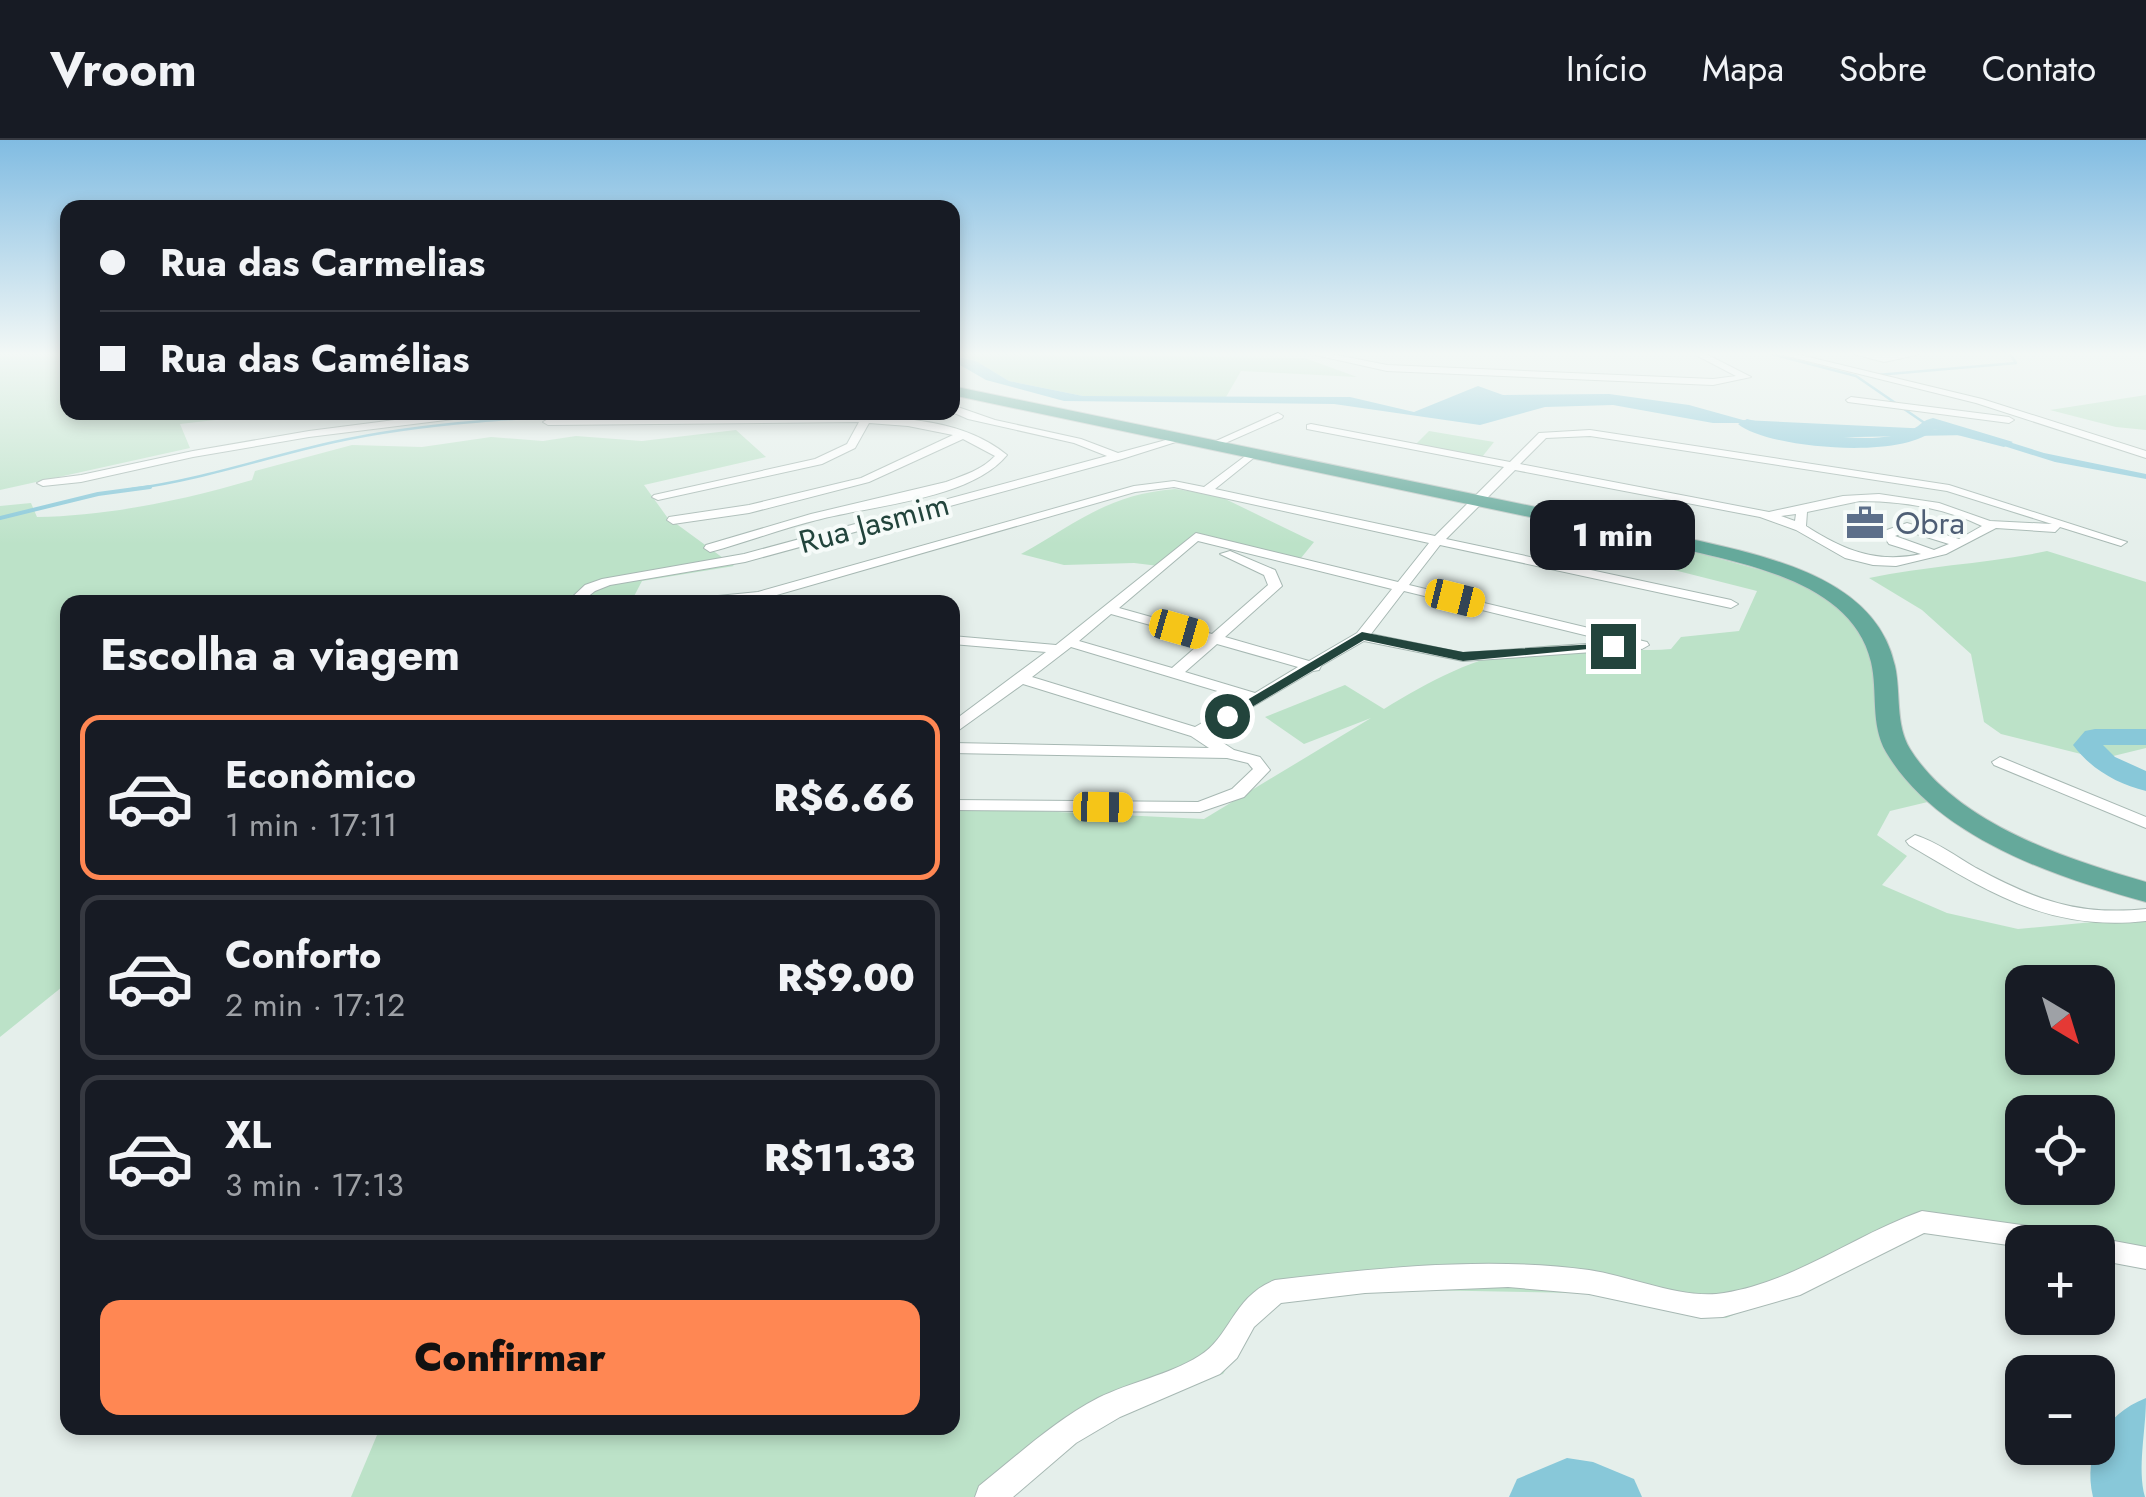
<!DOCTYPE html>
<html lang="pt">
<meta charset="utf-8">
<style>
:root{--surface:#171b24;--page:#242831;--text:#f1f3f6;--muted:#9ea1a6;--line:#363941;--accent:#ff8753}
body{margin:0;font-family:Jost,sans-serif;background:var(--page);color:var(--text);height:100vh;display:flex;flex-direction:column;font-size:38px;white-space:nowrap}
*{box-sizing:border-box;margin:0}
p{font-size:32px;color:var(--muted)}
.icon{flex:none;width:55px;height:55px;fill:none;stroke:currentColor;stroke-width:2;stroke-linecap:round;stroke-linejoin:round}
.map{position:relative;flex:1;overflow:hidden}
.panel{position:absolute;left:60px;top:455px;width:900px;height:840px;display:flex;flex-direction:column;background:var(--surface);border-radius:20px;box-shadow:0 5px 15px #0003}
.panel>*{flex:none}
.hud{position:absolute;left:60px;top:60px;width:900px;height:220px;border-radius:20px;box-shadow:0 5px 15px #0003;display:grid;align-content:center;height:220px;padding:0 40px;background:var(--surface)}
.needle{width:65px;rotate:142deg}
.controls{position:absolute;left:2005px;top:825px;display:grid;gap:20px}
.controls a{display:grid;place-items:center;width:110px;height:110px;border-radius:20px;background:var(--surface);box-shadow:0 5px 15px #0003;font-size:50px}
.end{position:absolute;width:45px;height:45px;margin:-22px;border:12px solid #22443c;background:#fff;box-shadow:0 0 0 5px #fff}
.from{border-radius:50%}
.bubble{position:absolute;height:70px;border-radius:20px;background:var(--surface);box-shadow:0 5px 15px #0003;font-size:32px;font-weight:800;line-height:70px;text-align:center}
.car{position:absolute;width:30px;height:60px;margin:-30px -15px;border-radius:12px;box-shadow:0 0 8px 2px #0007;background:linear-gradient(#f5c518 24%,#345 0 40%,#f5c518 0 76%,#345 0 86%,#f5c518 0)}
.hud b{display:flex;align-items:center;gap:35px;height:95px;font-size:38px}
.hud b+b{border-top:2px solid var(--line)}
.hud i{width:25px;height:25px;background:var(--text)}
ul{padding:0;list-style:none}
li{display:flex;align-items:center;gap:30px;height:165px;margin:0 20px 15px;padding:0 20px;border:5px solid var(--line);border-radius:20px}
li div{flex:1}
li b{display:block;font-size:38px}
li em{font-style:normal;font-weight:800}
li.current{border-color:var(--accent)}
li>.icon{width:90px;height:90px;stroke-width:1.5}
h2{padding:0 40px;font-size:45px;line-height:120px}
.button{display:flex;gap:20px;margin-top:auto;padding:20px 40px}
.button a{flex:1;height:115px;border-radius:20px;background:var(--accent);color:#111;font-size:40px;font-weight:800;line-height:115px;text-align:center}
header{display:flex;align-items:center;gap:60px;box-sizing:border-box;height:140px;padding:0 50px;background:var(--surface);border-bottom:2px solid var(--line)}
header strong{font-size:48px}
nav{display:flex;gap:55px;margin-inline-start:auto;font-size:35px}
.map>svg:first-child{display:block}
</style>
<header>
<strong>Vroom</strong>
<nav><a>Início</a><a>Mapa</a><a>Sobre</a><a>Contato</a></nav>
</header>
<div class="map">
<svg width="2146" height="1357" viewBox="0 0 2146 1357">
<rect width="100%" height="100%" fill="#e5efeb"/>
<g fill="#bce2c8" fill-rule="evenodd">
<polygon points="0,214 67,214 68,272 275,273 180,284 190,308 0,350"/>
<polygon points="953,214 1305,218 1357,237 1241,231 1226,257 1083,256 1009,241 976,221"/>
<polygon points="2146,255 2146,290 2116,287 2050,270"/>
<path d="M736,290l30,27 -122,28 23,32 67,49 -92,15 -11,21h-563l-1,381 -67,54v-531l31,-3 6,14c71,-1 147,-17 215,-37l3,-9 97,-26 70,2 69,-10 52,4 33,-5 66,5z"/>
<polygon points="1429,291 1494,302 1482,317 1415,305"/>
<path d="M1175,349l42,6 97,47 -13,16 -100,-22 -34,31 -33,-4 -70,2 -43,-11c58,-32 85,-59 154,-65z"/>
<path d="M1691,411l106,29 66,33 23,98 50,89 -46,11 -13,24 30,21 -25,29 65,28 71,16 128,-12v343l-48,-8v-10h-58l-111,-11 -30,8 -51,29 -122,50 -94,-24 -268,-5 -76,5 -32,25 -33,55 -36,8 -86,32 -91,83h-659l29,-69h572l1,-621 251,12 167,-101 -67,26 -39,-27 80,-32 39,24c56,-35 113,-63 179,-64 36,-1 72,8 108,4l10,-12 58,-6 18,-40 -83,-21zM2022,842h76v76h-76zM2022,972h76v76h-76z"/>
<path d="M2047,411l99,31v166l-45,11 -100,-25 -17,-12 -13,-68 -49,-44 -53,-32c60,-13 118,-14 178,-27z"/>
</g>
<polygon fill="#88c8d9" points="953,216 976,221 1009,241 1083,256 1350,257 1414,272 1478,246 1503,255 1609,254 1689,265 1743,280 1974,291 2044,313 2146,334 2146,339 2055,322 1969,295 1799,298 1741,283 1713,283 1613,265 1545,267 1480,285 1334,264 1064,261 986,240 953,221"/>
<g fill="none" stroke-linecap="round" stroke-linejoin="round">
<g stroke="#88c8d9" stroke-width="2.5">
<polyline points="1771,214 1856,236 1926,284"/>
<polyline points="1877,235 2016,223 2010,214"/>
<path d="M132,349c69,-9 134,-32 202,-47 94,-21 201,-25 298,-29"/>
</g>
<polyline stroke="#88c8d9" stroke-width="4" points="0,378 98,354 150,347"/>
<g fill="#88c8d9" fill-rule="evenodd">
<path d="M1933,278l80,24 -9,5 -70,-18c-28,31 -166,20 -196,-5l9,-5c40,10 127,31 166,10 8,-4 10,-9 20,-11z"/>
<path d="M2095,589h51v16h-43l12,12 31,14v20c-29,-7 -55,-22 -73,-46l12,-14z"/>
<path d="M2146,1258c0,33 -9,70 -1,99h-52c-10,-44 10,-82 53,-99z"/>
<polygon points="1567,1318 1593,1322 1634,1339 1642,1357 1509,1357 1517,1339"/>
</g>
<g stroke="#a7b8b3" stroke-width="2">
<g id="street">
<polygon points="1311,214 1331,214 1387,225 1713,239 1736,236 1694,214 1706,214 1751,237 1713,245 1387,231"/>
<polygon points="1779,214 1796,214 1982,259 2146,311 2146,318 1976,263"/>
<polygon points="1854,214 1921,214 1884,222"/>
<polygon points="1851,257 2009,277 2014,280 2009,283 1848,262 1846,260"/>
<polygon points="952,265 995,280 1081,299 1118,313 1177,297 1182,300 1122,319 745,422 610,445 595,451 581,462 567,462 585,445 602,439 744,414 1107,316 1074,303 968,279 952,272"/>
<polygon points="457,272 510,272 309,297 193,317 81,342 43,346 37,343 43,340 81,335 193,311 309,291"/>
<polygon points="1278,273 1283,276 1282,278 1214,308 1205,306"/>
<path d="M829,275c59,2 131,1 178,40 -36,44 -132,50 -186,64 -38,9 -74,23 -111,33l-6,-4 2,-3 105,-31 135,-32c18,-7 36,-12 49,-26l-32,-17 -94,43 -120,31 -76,11 -6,-4 2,-3 80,-12 112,-27 92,-43 -45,-9 -39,-3 -14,25 -33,16 -164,36 -6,-3 2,-2 161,-36 32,-15 12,-22 -311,3 -5,-3 5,-3z"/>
<path d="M1311,284l199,38 29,-29 51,-3 359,55 178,57 -6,4 -61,-19 -5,5 -59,-4 -50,26 -50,12 -23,-1 -28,-7 -49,-28 -36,-13 -245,-47 -69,69 285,61 7,4 -7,4 -291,-63 -31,40 238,57 2,3 -7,4 -13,-3 -7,4 -159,11 -99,-20 -43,25 -2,4 -6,1 -105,62 26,17 26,7 10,13 -26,27 -44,15 -248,-2v-10l246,2 34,-13 21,-20 -5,-6 -21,-5 -275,-5v-10l257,5 -18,-12 -168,-52 -71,51v-13l94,-70 -94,-8v-8l104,9 140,-112 202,49 31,-39 -255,-56 -39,5 -376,108 -68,2 7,-4 60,-6 376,-106 40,-5 30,6 48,-36 4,1v4l-41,33 220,47 69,-69 -197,-38v-4zM1590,296l357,55 105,33 -62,-3 -51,-18 -60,-9 -36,2 -74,16 -249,-48 26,-26zM1860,361c42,0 84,7 122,25l-23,13 -52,-16 -23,8 -2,3 7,10 32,10c-44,10 -78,-4 -115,-28l1,-14zM1796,374l-1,7 -14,-5zM1907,391l42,13 -15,6 -39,-14zM1198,401l194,48 -35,44 -48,28 -84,-24 57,-51 -7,-16 -45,-19 -10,3 44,21 4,10 -56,49 -93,-26zM1404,451l209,51 -150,11 -92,-19zM1111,474l93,26 -32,28 -93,-27zM1217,504l81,23 -43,26 -70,-21zM1071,507l173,52 -49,28 -163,-50z"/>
<polygon points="2000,617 2146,677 2146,688 1994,625 1992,622"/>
<path d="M1915,695c22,7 42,22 61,33 59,32 103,48 170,41v12c-97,11 -157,-29 -237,-76l-3,-4z"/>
<path d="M1922,1071l142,20 9,3 4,8h-55v5l-98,-14 -124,62 -77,22 -22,1 -112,-24 -81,-7 -143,6 -84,10 -27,24 -17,31 -17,16 -100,43 -44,26 -63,54h-38l4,-11c39,-31 75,-65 119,-88 32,-16 71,-23 101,-42 31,-18 34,-60 76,-76 103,-12 211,-24 314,-10 41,6 94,30 135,23 73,-12 130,-58 198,-82z"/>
<polygon points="2098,1098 2146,1107 2146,1129 2098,1120 2098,1102 2088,1102"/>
</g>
</g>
<g stroke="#c1cbc8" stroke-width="2">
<path id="primary" d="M952,246l748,155c73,17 177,39 195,125 6,27 0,58 15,83 47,75 156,110 236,133v20c-91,-25 -209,-64 -260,-150 -16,-28 -8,-60 -15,-90 -17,-73 -108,-94 -171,-109l-748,-158z"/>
</g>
<use href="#street" fill="#fff" fill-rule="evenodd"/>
<use href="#primary" fill="#65a99b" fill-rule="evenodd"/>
</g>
<linearGradient id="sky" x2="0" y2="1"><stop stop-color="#81bce2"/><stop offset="0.53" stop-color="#f3f8f6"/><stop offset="1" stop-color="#f3f8f6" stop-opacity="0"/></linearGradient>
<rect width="2146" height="404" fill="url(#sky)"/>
<polygon fill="#22443c" points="1362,492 1463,512 1613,503 1619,506 1463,521 1364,500 1232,579 1220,576"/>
<defs>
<g id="office-bare" transform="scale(3)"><path d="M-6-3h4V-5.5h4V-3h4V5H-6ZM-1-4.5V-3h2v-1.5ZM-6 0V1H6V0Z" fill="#5c6f8a" stroke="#f6fbf9" stroke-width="2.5" paint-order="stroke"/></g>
</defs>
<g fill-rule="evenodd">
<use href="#office-bare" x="1865" y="383"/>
</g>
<g text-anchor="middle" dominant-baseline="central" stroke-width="8" stroke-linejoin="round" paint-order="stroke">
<g font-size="32" fill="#22443c" stroke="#f6fbf9">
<text transform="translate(874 383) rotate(-15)">Rua Jasmim</text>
</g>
<g font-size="32" fill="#4e5e75" stroke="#f6fbf9" text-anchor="start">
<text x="1895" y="383">Obra</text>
</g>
</g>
</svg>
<div class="controls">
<a><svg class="needle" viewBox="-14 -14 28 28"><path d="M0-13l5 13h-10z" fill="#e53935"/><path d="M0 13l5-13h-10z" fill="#9ea1a6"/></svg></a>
<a><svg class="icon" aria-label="locate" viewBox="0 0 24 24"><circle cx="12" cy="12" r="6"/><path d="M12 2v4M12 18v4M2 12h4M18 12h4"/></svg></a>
<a>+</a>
<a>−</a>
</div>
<i class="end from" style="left:1227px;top:576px"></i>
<i class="end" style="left:1613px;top:506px"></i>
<div class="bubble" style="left:1530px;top:360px;width:165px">1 min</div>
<i class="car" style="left:1455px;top:458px;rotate:104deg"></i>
<i class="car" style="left:1179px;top:489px;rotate:106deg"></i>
<i class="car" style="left:1103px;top:667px;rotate:91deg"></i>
<div class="hud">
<b><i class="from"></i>Rua das Carmelias</b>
<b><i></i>Rua das Camélias</b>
</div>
<section class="panel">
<h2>Escolha a viagem</h2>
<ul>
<li class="current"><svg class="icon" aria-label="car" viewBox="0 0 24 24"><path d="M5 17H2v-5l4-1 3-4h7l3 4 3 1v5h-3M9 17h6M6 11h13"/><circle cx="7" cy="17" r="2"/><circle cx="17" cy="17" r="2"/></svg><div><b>Econômico</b><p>1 min · 17:11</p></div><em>R$6.66</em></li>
<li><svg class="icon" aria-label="car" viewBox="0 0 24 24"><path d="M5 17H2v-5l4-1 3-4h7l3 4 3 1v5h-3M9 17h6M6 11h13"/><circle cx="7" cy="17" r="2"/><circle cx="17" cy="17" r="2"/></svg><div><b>Conforto</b><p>2 min · 17:12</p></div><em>R$9.00</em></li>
<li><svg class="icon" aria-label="car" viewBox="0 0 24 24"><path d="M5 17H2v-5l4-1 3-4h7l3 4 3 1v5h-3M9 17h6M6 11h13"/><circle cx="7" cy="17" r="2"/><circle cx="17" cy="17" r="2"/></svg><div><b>XL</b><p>3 min · 17:13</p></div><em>R$11.33</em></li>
</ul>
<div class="button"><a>Confirmar</a></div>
</section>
</div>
